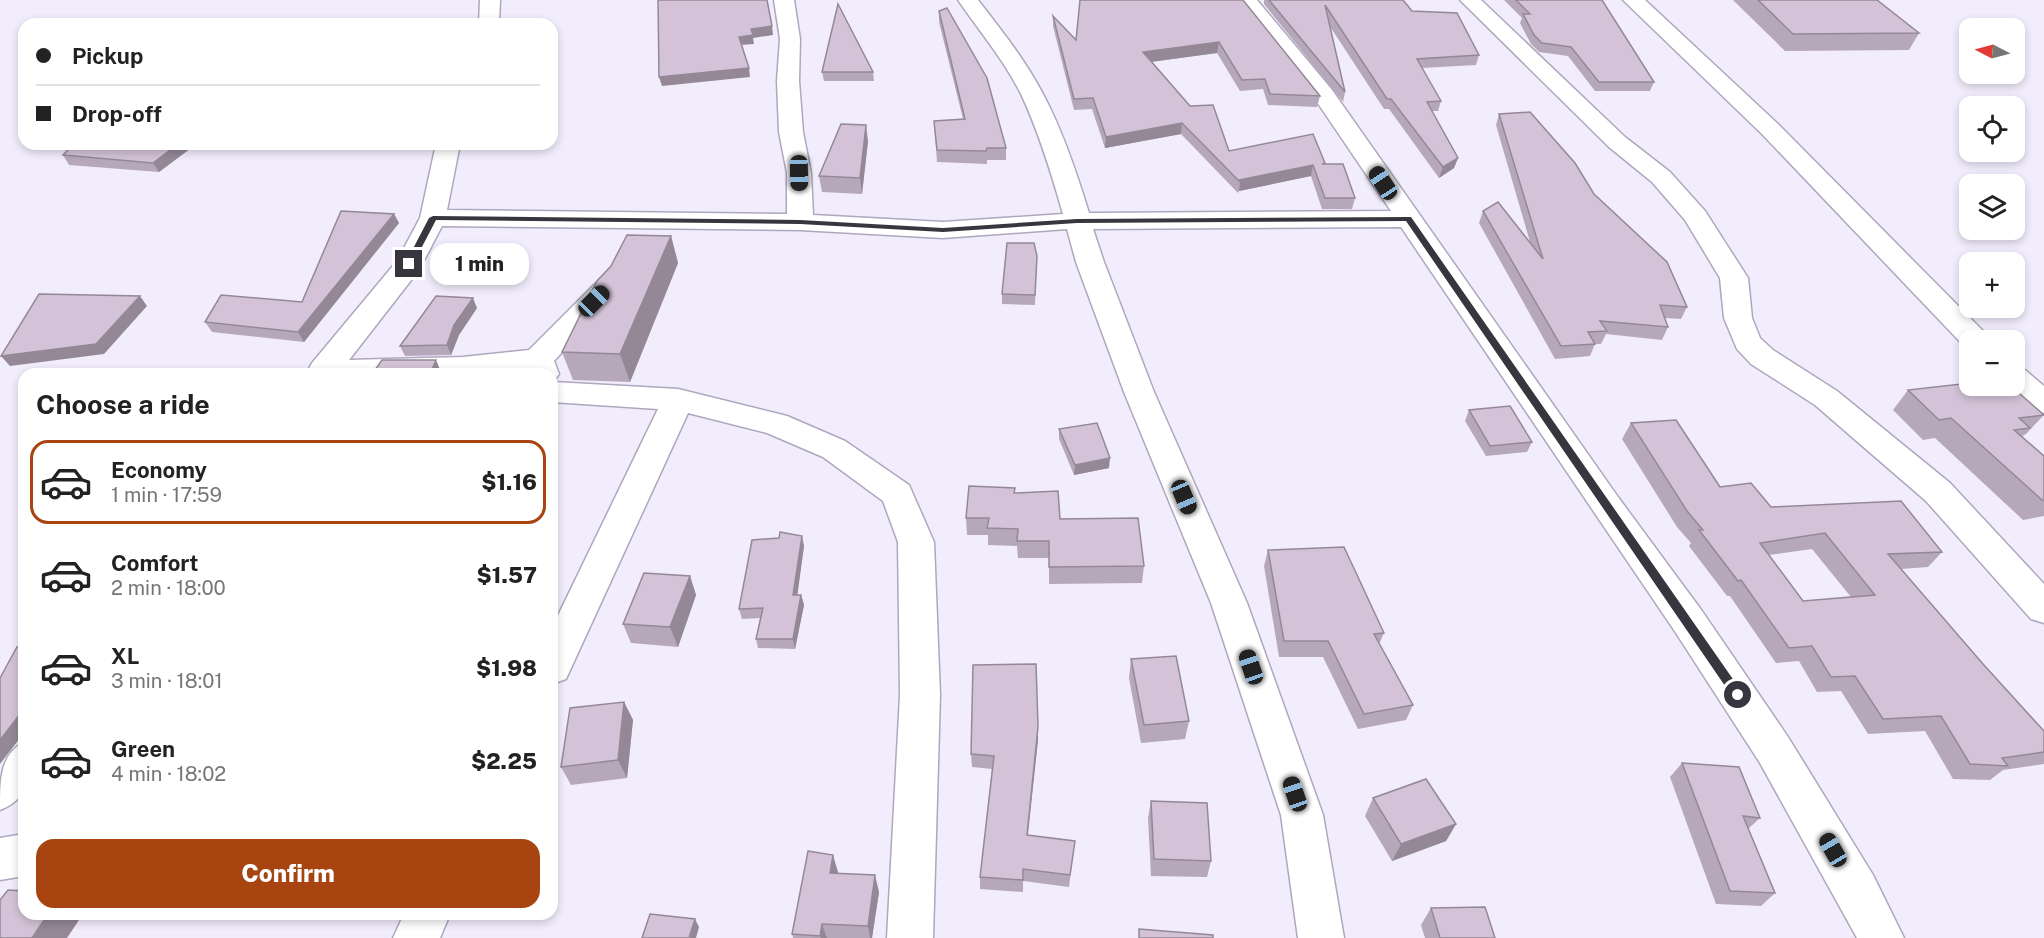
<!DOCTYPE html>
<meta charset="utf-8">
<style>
:root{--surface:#fff;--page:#f2f2f2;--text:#222;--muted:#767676;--line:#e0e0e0;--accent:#a7440f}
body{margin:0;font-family:"Public Sans",sans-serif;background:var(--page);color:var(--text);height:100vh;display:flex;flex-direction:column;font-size:22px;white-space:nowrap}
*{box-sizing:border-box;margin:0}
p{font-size:20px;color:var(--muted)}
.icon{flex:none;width:33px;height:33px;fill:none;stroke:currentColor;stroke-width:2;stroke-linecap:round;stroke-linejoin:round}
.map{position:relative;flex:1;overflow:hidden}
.sheet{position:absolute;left:18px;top:368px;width:540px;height:552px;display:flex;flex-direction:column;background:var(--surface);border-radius:18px;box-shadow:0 3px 9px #0003}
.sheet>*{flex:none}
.hud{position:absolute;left:18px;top:18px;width:540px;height:132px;border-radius:18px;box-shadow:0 3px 9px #0003;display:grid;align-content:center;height:132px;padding:0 18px;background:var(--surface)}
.needle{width:39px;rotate:276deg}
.controls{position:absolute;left:1959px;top:18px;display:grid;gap:12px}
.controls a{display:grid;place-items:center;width:66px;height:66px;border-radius:12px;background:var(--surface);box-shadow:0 3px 9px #0003;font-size:30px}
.end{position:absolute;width:27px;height:27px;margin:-14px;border:8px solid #38353e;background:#fff;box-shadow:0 0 0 3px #fff}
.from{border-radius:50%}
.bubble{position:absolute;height:42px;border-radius:18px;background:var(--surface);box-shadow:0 3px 9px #0003;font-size:20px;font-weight:800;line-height:42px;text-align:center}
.car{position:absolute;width:18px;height:36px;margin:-18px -9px;border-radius:8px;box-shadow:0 0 4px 2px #0007;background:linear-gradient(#222 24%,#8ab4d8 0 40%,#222 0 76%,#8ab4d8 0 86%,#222 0)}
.hud b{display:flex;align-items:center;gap:21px;height:57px;font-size:22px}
.hud b+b{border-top:2px solid var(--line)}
.hud i{width:15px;height:15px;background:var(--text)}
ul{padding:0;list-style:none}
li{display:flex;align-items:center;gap:18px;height:84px;margin:0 12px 9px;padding:0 6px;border:3px solid transparent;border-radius:18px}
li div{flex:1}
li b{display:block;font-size:22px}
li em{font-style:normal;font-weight:800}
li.selected{border-color:var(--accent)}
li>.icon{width:54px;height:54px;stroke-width:1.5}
h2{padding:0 18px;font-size:27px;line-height:72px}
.cta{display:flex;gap:12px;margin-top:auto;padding:12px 18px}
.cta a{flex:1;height:69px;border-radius:18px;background:var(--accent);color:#fff;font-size:24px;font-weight:800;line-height:69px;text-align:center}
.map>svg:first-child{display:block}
</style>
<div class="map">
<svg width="2044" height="938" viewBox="0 0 2044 938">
<rect width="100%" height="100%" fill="#f2edfc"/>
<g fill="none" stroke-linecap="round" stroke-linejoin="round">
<g stroke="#aea7be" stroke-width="3">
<g id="minor">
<polygon points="480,0 500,0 499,24 479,24"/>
<path d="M774,0h20l6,39 -1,42 4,51 8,41 2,42 130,7 120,-8c-11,-39 -24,-81 -41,-118 -17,-35 -42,-64 -64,-96h20c24,31 48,61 66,96 19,36 33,78 45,117l302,-2 -76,-112 -78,-99h20l75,90 286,407 84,114 86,126 85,138 31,63h-47l-97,-175 -84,-130 -275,-406 -308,2 11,33 50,130 93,211 76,212 21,123h-46l-17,-123 -70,-212 -87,-211 -48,-130 -9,-33 -124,9 -143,-8 -358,-4 -23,44 -70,90 114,-3 66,-7 71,-71 10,-2 10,2 4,6 -70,76 5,13 -6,8 125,7 109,27 58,25 64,44 25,57 6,153 -7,243h-46l13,-243 -2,-153 -15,-41 -60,-44 -56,-24 -79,-20 -122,266 -14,5v-56l106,-219 -106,-7v-28h-23l-2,-4 -33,4h-188l6,-11 85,-102 23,-43 16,-74h24l-13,66 340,4v-41l-8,-41 -2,-51 3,-42z"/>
<polygon points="1460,0 1481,0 1625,137 1670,172 1705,211 1748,278 1752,318 1760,338 1773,350 1837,391 1950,483 2044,584 2044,623 2031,619 1926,501 1815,405 1751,364 1737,349 1724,318 1720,278 1685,220 1652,182 1609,147"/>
<polygon points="1623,0 1645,0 1778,124 1985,333 1989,340 1970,340 1970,348 1965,347 1762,134"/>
<polygon points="2014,367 2025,370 2044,386 2044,413 2033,409 2005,386 2014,386"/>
<path d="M24,742c0,32 10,55 -24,68 0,-31 0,-55 24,-68z"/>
<polygon points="24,834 24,876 0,880 0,838"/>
<polygon points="404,914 450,914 440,938 393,938"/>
</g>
</g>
<use href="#minor" fill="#fff" fill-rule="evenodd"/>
</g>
<g fill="#b6a8ba" fill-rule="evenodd">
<polygon points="1243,0 1320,96 1317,107 1268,105 1263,89 1240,91 1217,53 1151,62 1229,151 1325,163 1355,198 1352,209 1322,209 1311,176 1239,191 1238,193 1181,134 1105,148 1092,109 1074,110 1053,26 1053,16 1076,40"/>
<polygon points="1264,0 1403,0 1412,11 1479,55 1476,65 1422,68 1441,101 1438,111 1432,111 1458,158 1454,168 1439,178 1389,109 1384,109 1329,25 1345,92 1343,102 1264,4"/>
<polygon points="1504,0 1602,0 1654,82 1650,91 1595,91 1568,56 1539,52 1531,44 1520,23 1522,18"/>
<polygon points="1733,0 1877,0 1919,33 1909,50 1785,51"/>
<polygon points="939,11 1006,148 1006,160 987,160 987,164 937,162 934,121 963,119 939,22"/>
<polygon points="822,72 873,72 874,81 824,81"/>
<polygon points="1499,114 1594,194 1687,307 1681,319 1665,318 1668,327 1662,340 1606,334 1601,344 1595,344 1590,356 1555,359 1479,223 1483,211 1530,242 1496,125"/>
<polygon points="868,141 862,194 822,192 819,176"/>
<polygon points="195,145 159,172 69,165 63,155"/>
<polygon points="394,214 399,223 304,342 212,332 205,322 302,302"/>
<polygon points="671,236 678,263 630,382 573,380 562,352"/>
<polygon points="1037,256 1035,305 1002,304 1002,294"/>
<polygon points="477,308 459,335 451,355 405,356 400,346"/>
<polygon points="1908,390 2044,415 2026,434 2024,435 2022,437 2044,456 2044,516 2023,520 1935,438 1923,440 1893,410"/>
<polygon points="1469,410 1532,442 1527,452 1486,456 1465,421"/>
<path d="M1631,423l89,64 51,20 171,45 -14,15 -27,2 82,95 61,67v33l-41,6 -13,10 -37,-1 -28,-48 -57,3 -27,-43 -24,1 -18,-31 -23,2 -46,-67h-3l-38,-50 2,-3 -14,-16 -55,-88zM1812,549l39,48 -48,4 -34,-46z"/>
<polygon points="1059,429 1109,468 1074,475 1059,439"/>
<polygon points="1015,493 1144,566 1142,583 1049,584 1049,558 1018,558 1017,546 988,545 988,535 967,535 966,518"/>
<polygon points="804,546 797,595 801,595 804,605 795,649 758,648 756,639 760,618 742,619 739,609"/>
<polygon points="1268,550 1384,633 1379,644 1413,705 1406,720 1358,729 1323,657 1279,657 1264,566"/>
<polygon points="690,576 696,595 678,647 631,643 623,624"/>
<polygon points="1131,659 1189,721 1185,739 1141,743 1129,678"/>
<polygon points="624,702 633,720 627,778 571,785 561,767"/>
<polygon points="1038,740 1028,835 1075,841 1069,887 1023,881 1023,892 980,889 980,877 992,769 972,767 971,754"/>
<polygon points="1682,763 1760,818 1748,829 1775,893 1761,906 1716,904 1670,777"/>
<polygon points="1373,798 1456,824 1446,841 1392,861 1365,816"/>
<polygon points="1151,801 1211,861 1207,877 1151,876 1148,818"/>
<polygon points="838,872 837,873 879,892 872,938 793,938 792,934"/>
<polygon points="1431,908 1495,938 1425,938 1421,925"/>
</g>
<g fill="#948897">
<polygon points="772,26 773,35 753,38 754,44 740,45 739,37 751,29"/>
<polygon points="1219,42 1217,53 1142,63 1143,52"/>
<polygon points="749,68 750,77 662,86 659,77"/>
<polygon points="1182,123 1181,134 1105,148 1106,137"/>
<polygon points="866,125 868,141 862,194 860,178"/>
<polygon points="178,144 195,145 159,172 153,163"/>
<polygon points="1458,158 1454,168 1439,178 1443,167"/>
<polygon points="1313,165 1311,176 1239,191 1240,182 1239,180"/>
<polygon points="394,214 399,223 304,342 298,332"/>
<polygon points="671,236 678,263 630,382 620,354"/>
<polygon points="140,296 147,306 104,354 10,366 1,356"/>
<polygon points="473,298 477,308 459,335 451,355 447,345 454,325"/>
<polygon points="436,360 442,374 430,374"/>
<polygon points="1110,458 1109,468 1074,475 1075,465"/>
<polygon points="802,536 804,546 796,605 793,595"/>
<polygon points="690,576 696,595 678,647 670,627"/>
<polygon points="801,595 804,605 795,649 793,639"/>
<polygon points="624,702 633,720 627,778 618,760"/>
<polygon points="24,709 24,733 0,764 0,740"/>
<polygon points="1038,727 1038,740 1026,847 1027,835"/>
<polygon points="1456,824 1446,841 1392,861 1401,844"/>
<polygon points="833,855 838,872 835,890 830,873"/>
<polygon points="875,875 879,892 872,938 870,938 868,926"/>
<polygon points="48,914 83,914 67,938 32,938"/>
<polygon points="695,919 699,927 696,938 689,938"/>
<polygon points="822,924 827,938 821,938 820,936"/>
</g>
<g fill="#d4c3d8" stroke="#948897" stroke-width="1.5" fill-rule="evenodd">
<polygon points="658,0 767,0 772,26 751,29 753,35 739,37 749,68 659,77"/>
<polygon points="1080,0 1243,0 1320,96 1270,94 1265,79 1242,80 1219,42 1143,52 1190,106 1213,105 1229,151 1313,134 1325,163 1322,164 1343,164 1355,198 1325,198 1313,165 1239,180 1240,182 1182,123 1106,137 1093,98 1074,99 1053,16 1076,40"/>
<polygon points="1269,0 1403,0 1412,11 1457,13 1479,55 1417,59 1441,101 1427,102 1458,158 1443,167 1391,99 1387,99 1325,5 1345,92"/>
<polygon points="1516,0 1602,0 1654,82 1599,82 1571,47 1542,43 1534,35 1523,14 1530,14"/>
<polygon points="1758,0 1877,0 1919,33 1793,34"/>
<polygon points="838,4 873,72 822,72"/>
<polygon points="947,8 987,78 1006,148 987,148 986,151 937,150 934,121 965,119 939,11"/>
<polygon points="1530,112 1575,163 1594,194 1667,262 1687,307 1660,305 1668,327 1600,321 1607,331 1588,332 1595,344 1561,346 1483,211 1498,202 1543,259 1499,114"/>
<polygon points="841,124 866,125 860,178 819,176"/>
<polygon points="74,144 178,144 153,163 63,155"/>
<polygon points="341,211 394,214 298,332 205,322 221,295 302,302"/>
<polygon points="627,235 671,236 620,354 562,352 597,281 611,266"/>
<polygon points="1007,243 1034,243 1037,256 1035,295 1002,294"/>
<polygon points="39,294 140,296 96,344 1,356"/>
<polygon points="436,296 473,298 454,325 447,345 400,346"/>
<polygon points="382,360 436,360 430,374 372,374"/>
<polygon points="1970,383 1970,386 2011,386 2044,415 2019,418 2030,428 2014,430 2044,456 2044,500 2042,500 1951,418 1939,420 1908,390"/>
<polygon points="1510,406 1532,442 1490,446 1469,410"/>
<path d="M1676,420l44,67 31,-4 20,24 130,-6 41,51 -54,2 95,110 61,67v21l-42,6 6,8 -38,-2 -29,-48 -58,3 -28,-43 -24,1 -19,-31 -23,2 -48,-68 -3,1 -39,-51h4l-16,-19 -56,-88zM1825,533l50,62 -72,6 -43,-58z"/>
<polygon points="1097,423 1110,458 1075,465 1059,429"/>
<polygon points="969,486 1015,488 1014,493 1058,491 1060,519 1138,518 1144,566 1049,567 1049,541 1017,541 1018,529 987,528 989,518 966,518"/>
<polygon points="780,532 802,536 793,595 801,595 793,639 756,639 763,608 739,609 752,540 779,538"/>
<polygon points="1344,547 1384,633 1374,634 1413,705 1364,714 1328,641 1284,641 1268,550"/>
<polygon points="644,573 690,576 670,627 623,624"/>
<polygon points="24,646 24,709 0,740 0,678 17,647"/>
<polygon points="1176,656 1189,721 1144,725 1131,659"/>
<polygon points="1036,664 1038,727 1027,835 1075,841 1070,875 1023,869 1023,880 980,877 994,756 971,754 973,665"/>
<polygon points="624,702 618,760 561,767 570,708"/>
<polygon points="1682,763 1739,767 1760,818 1743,816 1775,893 1730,891"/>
<polygon points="1426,779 1456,824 1401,844 1373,798"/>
<polygon points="1151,801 1207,803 1211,861 1154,859"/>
<polygon points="808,851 833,855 830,873 875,875 868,926 822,924 820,936 792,934"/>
<polygon points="8,890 24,891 24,914 48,914 32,938 0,938 0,900"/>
<polygon points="1485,907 1495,938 1440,938 1431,908"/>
<polygon points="650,914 695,919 689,938 642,938"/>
<polygon points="1139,929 1213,935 1213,938 1139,938"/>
</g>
<polygon fill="#38353e" points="433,216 800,220 943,228 1077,219 1411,217 1744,695 1742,699 1734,699 1406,221 1077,223 943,232 800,224 436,220 413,264 406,266 405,264 429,218"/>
</svg>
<div class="controls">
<a><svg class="needle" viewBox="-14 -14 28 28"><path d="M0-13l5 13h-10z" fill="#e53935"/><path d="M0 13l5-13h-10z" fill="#767676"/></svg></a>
<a><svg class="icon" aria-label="locate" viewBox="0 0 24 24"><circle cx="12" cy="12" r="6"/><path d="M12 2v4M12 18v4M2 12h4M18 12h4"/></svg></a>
<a><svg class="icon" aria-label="layers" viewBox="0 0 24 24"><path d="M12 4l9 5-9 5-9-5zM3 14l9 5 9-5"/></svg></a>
<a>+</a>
<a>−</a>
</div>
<i class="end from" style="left:1738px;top:695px"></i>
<i class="end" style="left:409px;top:264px"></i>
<div class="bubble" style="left:430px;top:243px;width:99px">1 min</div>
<i class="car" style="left:799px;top:173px;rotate:179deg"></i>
<i class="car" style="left:1383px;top:183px;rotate:327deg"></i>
<i class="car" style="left:594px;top:301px;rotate:45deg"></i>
<i class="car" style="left:1184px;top:497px;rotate:157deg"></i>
<i class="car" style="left:1251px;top:667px;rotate:341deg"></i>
<i class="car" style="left:1295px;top:794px;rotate:341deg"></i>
<i class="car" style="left:1833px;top:850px;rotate:330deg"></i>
<div class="hud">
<b><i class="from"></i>Pickup</b>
<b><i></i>Drop-off</b>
</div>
<section class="sheet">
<h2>Choose a ride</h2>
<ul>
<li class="selected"><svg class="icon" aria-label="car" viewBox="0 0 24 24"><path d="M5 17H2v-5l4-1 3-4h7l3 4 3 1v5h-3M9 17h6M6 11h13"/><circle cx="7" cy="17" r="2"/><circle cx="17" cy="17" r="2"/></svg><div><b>Economy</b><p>1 min · 17:59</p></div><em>$1.16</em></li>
<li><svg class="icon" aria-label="car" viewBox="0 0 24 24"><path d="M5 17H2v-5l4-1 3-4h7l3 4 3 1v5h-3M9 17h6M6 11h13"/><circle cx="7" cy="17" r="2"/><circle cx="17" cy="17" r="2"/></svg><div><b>Comfort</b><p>2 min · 18:00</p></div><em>$1.57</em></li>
<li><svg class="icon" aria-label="car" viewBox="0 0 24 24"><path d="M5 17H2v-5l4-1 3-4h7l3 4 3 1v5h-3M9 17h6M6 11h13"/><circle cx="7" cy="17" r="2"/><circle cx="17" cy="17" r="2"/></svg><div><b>XL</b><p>3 min · 18:01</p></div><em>$1.98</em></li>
<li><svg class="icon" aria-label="car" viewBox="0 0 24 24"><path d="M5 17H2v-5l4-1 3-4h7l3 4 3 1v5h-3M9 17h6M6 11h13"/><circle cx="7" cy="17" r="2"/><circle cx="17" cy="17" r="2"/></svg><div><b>Green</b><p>4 min · 18:02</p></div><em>$2.25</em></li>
</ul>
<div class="cta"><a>Confirm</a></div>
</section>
</div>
